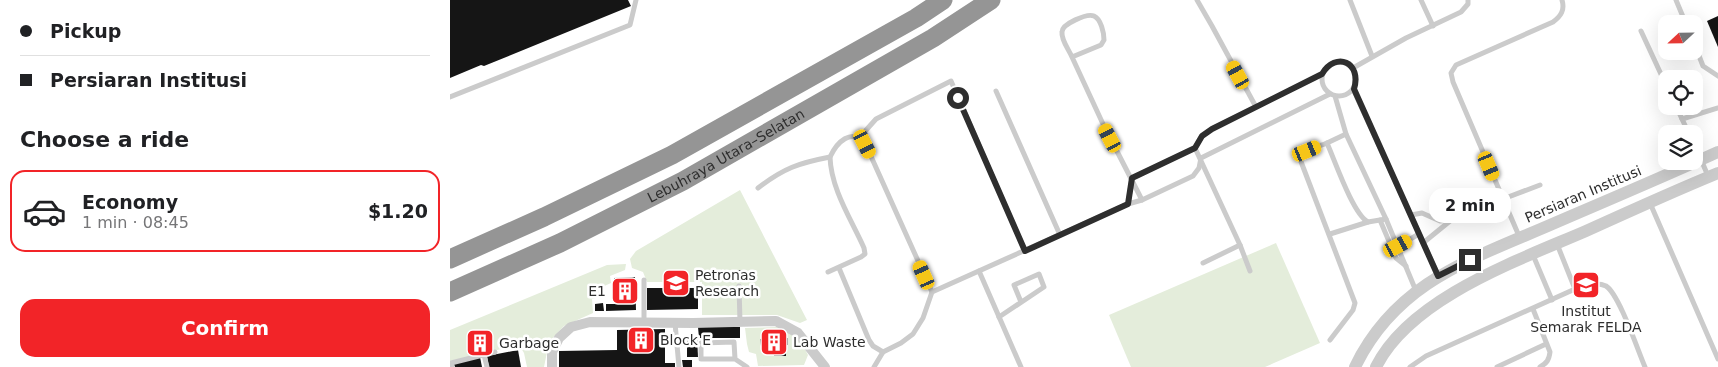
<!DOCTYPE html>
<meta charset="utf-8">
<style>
:root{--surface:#fff;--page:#f2f2f2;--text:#202124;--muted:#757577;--line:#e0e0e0;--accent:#f22428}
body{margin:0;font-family:"DejaVu Sans",sans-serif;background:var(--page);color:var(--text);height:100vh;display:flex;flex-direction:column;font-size:19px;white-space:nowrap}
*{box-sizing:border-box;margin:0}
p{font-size:16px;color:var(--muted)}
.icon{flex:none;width:28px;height:28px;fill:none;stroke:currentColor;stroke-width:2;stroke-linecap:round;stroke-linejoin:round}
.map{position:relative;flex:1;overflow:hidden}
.sheet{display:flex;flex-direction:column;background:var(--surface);width:450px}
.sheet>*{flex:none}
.hud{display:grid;align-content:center;height:110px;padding:0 20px;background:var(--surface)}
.needle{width:32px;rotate:248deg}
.tools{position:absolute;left:1208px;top:15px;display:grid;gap:10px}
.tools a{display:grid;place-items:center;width:45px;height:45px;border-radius:10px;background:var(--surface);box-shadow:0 5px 20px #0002;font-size:25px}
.end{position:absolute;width:22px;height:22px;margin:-11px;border:6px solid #2e2e2e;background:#fff;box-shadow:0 0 0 2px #fff}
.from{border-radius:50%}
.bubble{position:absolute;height:35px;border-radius:15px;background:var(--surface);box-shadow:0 5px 20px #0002;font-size:16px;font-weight:700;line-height:35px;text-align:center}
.car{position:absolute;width:15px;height:30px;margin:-15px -8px;border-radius:6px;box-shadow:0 0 4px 1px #0007;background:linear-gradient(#f5c518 24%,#345 0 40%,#f5c518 0 76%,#345 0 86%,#f5c518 0)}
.hud b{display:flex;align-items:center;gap:18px;height:48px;font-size:19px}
.hud b+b{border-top:1px solid var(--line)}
.hud i{width:12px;height:12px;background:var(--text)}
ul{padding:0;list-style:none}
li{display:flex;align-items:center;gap:15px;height:82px;margin:0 10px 8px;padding:0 10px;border:2px solid var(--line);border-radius:15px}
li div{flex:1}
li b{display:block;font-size:19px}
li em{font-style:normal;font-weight:700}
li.selected{border-color:var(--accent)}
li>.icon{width:45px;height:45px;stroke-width:1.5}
h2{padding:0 20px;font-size:22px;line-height:60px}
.action{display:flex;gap:10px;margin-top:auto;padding:10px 20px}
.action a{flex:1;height:58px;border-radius:15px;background:var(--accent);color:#fff;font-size:20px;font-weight:700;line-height:58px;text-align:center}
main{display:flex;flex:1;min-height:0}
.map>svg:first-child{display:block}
</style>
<main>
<section class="sheet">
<div class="hud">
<b><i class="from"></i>Pickup</b>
<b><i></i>Persiaran Institusi</b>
</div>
<h2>Choose a ride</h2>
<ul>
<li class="selected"><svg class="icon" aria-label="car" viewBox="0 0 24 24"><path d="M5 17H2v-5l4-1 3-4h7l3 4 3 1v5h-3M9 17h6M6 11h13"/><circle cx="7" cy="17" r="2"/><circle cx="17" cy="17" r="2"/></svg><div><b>Economy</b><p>1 min · 08:45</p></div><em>$1.20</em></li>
</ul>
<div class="action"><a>Confirm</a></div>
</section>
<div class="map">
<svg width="1268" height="367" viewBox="0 0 1268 367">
<rect width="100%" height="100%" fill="#fff"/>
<g fill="#e4eddb">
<polygon points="290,190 357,320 350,323 327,315 252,315 252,282 197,282 193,272 182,268 180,259 186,251"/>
<polygon points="826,243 870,343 815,367 681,367 659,315"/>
<polygon points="176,264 175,270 160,276 161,283 152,287 154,296 142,299 143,313 114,326 99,342 94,367 77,367 74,353 69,345 0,361 0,330 157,265"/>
<path d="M327,327c17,8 23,11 31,28l-4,10 -46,1 -2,-12 -7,-2 -2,-8 -2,-16z"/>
</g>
<g fill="#151515">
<polygon points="0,0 178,0 181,6 34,66 31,65 0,78"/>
<polygon points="1268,16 1268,47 1257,21"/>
<polygon points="286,270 293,270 293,280 287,280"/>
<polygon points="279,271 285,271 285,280 280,280"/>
<polygon points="185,277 186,310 156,311 156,304 165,304 164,278"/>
<polygon points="197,288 248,288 248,309 197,310"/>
<polygon points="153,303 154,311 145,311 145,304"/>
<polygon points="248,327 290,327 290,338 249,338"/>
<polygon points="215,329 215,363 225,363 225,367 109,367 109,351 167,350 167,330"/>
<polygon points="36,333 40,349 25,353 20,337"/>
<polygon points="237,336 247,336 248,357 237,357"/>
<polygon points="338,338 338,345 311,346 310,339"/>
<rect x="324" y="349" width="12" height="7"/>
<polygon points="68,350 71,367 39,367 37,356"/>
<polygon points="30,357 32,367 5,367 4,364"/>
<polygon points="232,360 242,360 242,367 233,367"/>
</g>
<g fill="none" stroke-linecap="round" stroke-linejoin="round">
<g stroke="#cbcbcb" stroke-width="5">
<polyline points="747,0 762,26 806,107"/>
<polyline points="900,0 922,56"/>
<polyline points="971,0 983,26"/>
<polyline points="1226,0 1236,24"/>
<polyline points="1191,31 1216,85"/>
<polyline points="1244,43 1253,66 1268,76"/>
<path d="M622,57c-3,-7 -11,-17 -10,-25 0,-8 25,-19 32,-16 7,3 10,17 10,24l-3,5 -29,12 31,67 39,76"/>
<circle cx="889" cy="79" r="17"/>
<polyline points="903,68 956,38 1011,12 1018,4 1018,0"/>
<polyline points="903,89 988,275"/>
<polyline points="546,91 610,235"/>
<polyline points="885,96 896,134 936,219 966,291"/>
<polyline points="0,97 180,25 186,0"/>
<polyline points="1226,106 1239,134"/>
<polyline points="1232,119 1268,108"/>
<path d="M896,134l-19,9c8,18 26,71 41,79"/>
<polyline points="409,138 426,119 501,81 575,251"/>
<path d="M877,143c-9,4 -23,6 -27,16l55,144 -2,7 -23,30"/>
<polyline points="1244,143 1258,176"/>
<polyline points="745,148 790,245 800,271"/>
<path d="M308,188c26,-20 41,-25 72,-31 7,-15 21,-29 35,-14l67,149 -9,26 -10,16 -12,9 -18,9 -9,15"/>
<polyline points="1200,203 1268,359"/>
<polyline points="678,204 682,178 745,148 752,136 762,129 872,74"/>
<polyline points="961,215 972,213 990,221 1011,219 1053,199 1090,185"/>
<polyline points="930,220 946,258 956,266"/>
<polyline points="880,234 918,222 936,219"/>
<path d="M1069,236l-66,-154 -2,-9 5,-8 97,-43c8,-6 12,-12 9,-22"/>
<polyline points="973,243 1000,221"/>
<polyline points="1107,244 1125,289"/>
<polyline points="948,246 969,234"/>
<polyline points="1083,255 1102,300"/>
<polyline points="753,263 790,245"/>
<polyline points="389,268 419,340 423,346 433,352"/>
<polyline points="529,271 571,367"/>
<path d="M378,272l33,-15 4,-3 -1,-6c-13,-29 -33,-59 -34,-91"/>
<polyline points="194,280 194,323"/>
<polyline points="289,286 290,322"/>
<polyline points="482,292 678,204 692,200 743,176 749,168 751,158 880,94"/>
<path d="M1083,309l17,43c-1,8 -3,11 -10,15"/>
<polyline points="549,317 594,287 589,274 564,285 571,302"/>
<polyline points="225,323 229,367"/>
<polyline points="34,355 37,367"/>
<polyline points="285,359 284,342 251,343 251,359 285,359 297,367"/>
<polyline points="2,367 1,363 45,352"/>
<path d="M960,367l16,-11 149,-67c9,-3 21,-8 31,-3 13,8 32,65 39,81"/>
<polyline points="1047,367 1096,344"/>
</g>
<polyline stroke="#cbcbcb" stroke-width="10" points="102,367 102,352 109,338 121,327 140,322 243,323 326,321 348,333 375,367"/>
<g stroke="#cbcbcb" stroke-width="12">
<path d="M905,367c42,-87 120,-109 202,-145 54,-23 108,-46 161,-70"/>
<path d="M926,367c34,-69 143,-107 210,-136 44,-20 88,-40 132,-58"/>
</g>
<g stroke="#959595" stroke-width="19">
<polyline points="0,259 94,217 222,155 466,18 493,0"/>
<path id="s1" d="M0,292l110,-49 123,-62 250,-143 58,-38"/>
</g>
</g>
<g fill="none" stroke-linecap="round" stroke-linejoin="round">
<path stroke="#2e2e2e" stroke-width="6" d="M508,98l67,153 103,-47 4,-26 63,-30 7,-12 10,-7 110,-55c14,-23 40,-12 32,15l84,187 32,-16"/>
</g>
<defs>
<g id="university-square" transform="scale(1.4375)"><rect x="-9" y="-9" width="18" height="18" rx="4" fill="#f22428" stroke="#fff"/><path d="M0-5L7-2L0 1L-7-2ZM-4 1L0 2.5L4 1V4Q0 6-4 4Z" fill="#fff"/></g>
<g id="building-square" transform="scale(1.4375)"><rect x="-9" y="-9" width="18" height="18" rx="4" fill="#f22428" stroke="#fff"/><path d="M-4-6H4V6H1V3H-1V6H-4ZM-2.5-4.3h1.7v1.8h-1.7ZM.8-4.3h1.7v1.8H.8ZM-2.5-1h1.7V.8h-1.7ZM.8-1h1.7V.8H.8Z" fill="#fff"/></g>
</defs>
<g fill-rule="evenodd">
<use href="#university-square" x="226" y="283"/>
<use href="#university-square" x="1136" y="285"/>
<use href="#building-square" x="175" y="291"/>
<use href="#building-square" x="191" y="340"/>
<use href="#building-square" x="324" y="342"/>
<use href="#building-square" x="30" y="343"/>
</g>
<g text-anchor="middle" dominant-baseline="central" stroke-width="5" stroke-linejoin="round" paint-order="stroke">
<g font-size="14" fill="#2e2e2e" stroke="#fff">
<text stroke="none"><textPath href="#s1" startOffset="308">Lebuhraya Utara–Selatan</textPath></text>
<text transform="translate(1133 194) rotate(-23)">Persiaran Institusi</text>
</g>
<g font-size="14" fill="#2e2e2e" stroke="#fff" text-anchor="start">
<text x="245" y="275">Petronas<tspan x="245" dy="16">Research</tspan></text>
<text x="156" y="291" text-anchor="end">E1</text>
<text x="1136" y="311" text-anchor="middle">Institut<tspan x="1136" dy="16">Semarak FELDA</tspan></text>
<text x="210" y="340">Block E</text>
<text x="343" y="342">Lab Waste</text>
<text x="49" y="343">Garbage</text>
</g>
</g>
</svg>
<div class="tools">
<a><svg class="needle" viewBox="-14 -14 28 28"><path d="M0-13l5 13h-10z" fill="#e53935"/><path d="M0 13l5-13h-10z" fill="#757577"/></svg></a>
<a><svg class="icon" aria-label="locate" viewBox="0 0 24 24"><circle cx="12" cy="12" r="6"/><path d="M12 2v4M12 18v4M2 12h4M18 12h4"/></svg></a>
<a><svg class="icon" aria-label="layers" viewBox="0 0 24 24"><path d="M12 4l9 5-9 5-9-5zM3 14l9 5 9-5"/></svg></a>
</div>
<i class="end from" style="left:508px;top:98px"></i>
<i class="end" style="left:1020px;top:260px"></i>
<div class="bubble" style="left:979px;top:188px;width:82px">2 min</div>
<i class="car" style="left:788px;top:75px;rotate:331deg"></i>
<i class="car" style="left:660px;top:138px;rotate:332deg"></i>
<i class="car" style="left:415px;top:144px;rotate:153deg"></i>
<i class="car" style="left:857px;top:151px;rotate:68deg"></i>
<i class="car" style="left:1039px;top:166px;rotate:157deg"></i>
<i class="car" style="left:948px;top:246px;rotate:62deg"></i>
<i class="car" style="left:474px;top:275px;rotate:336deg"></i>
</div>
</main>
